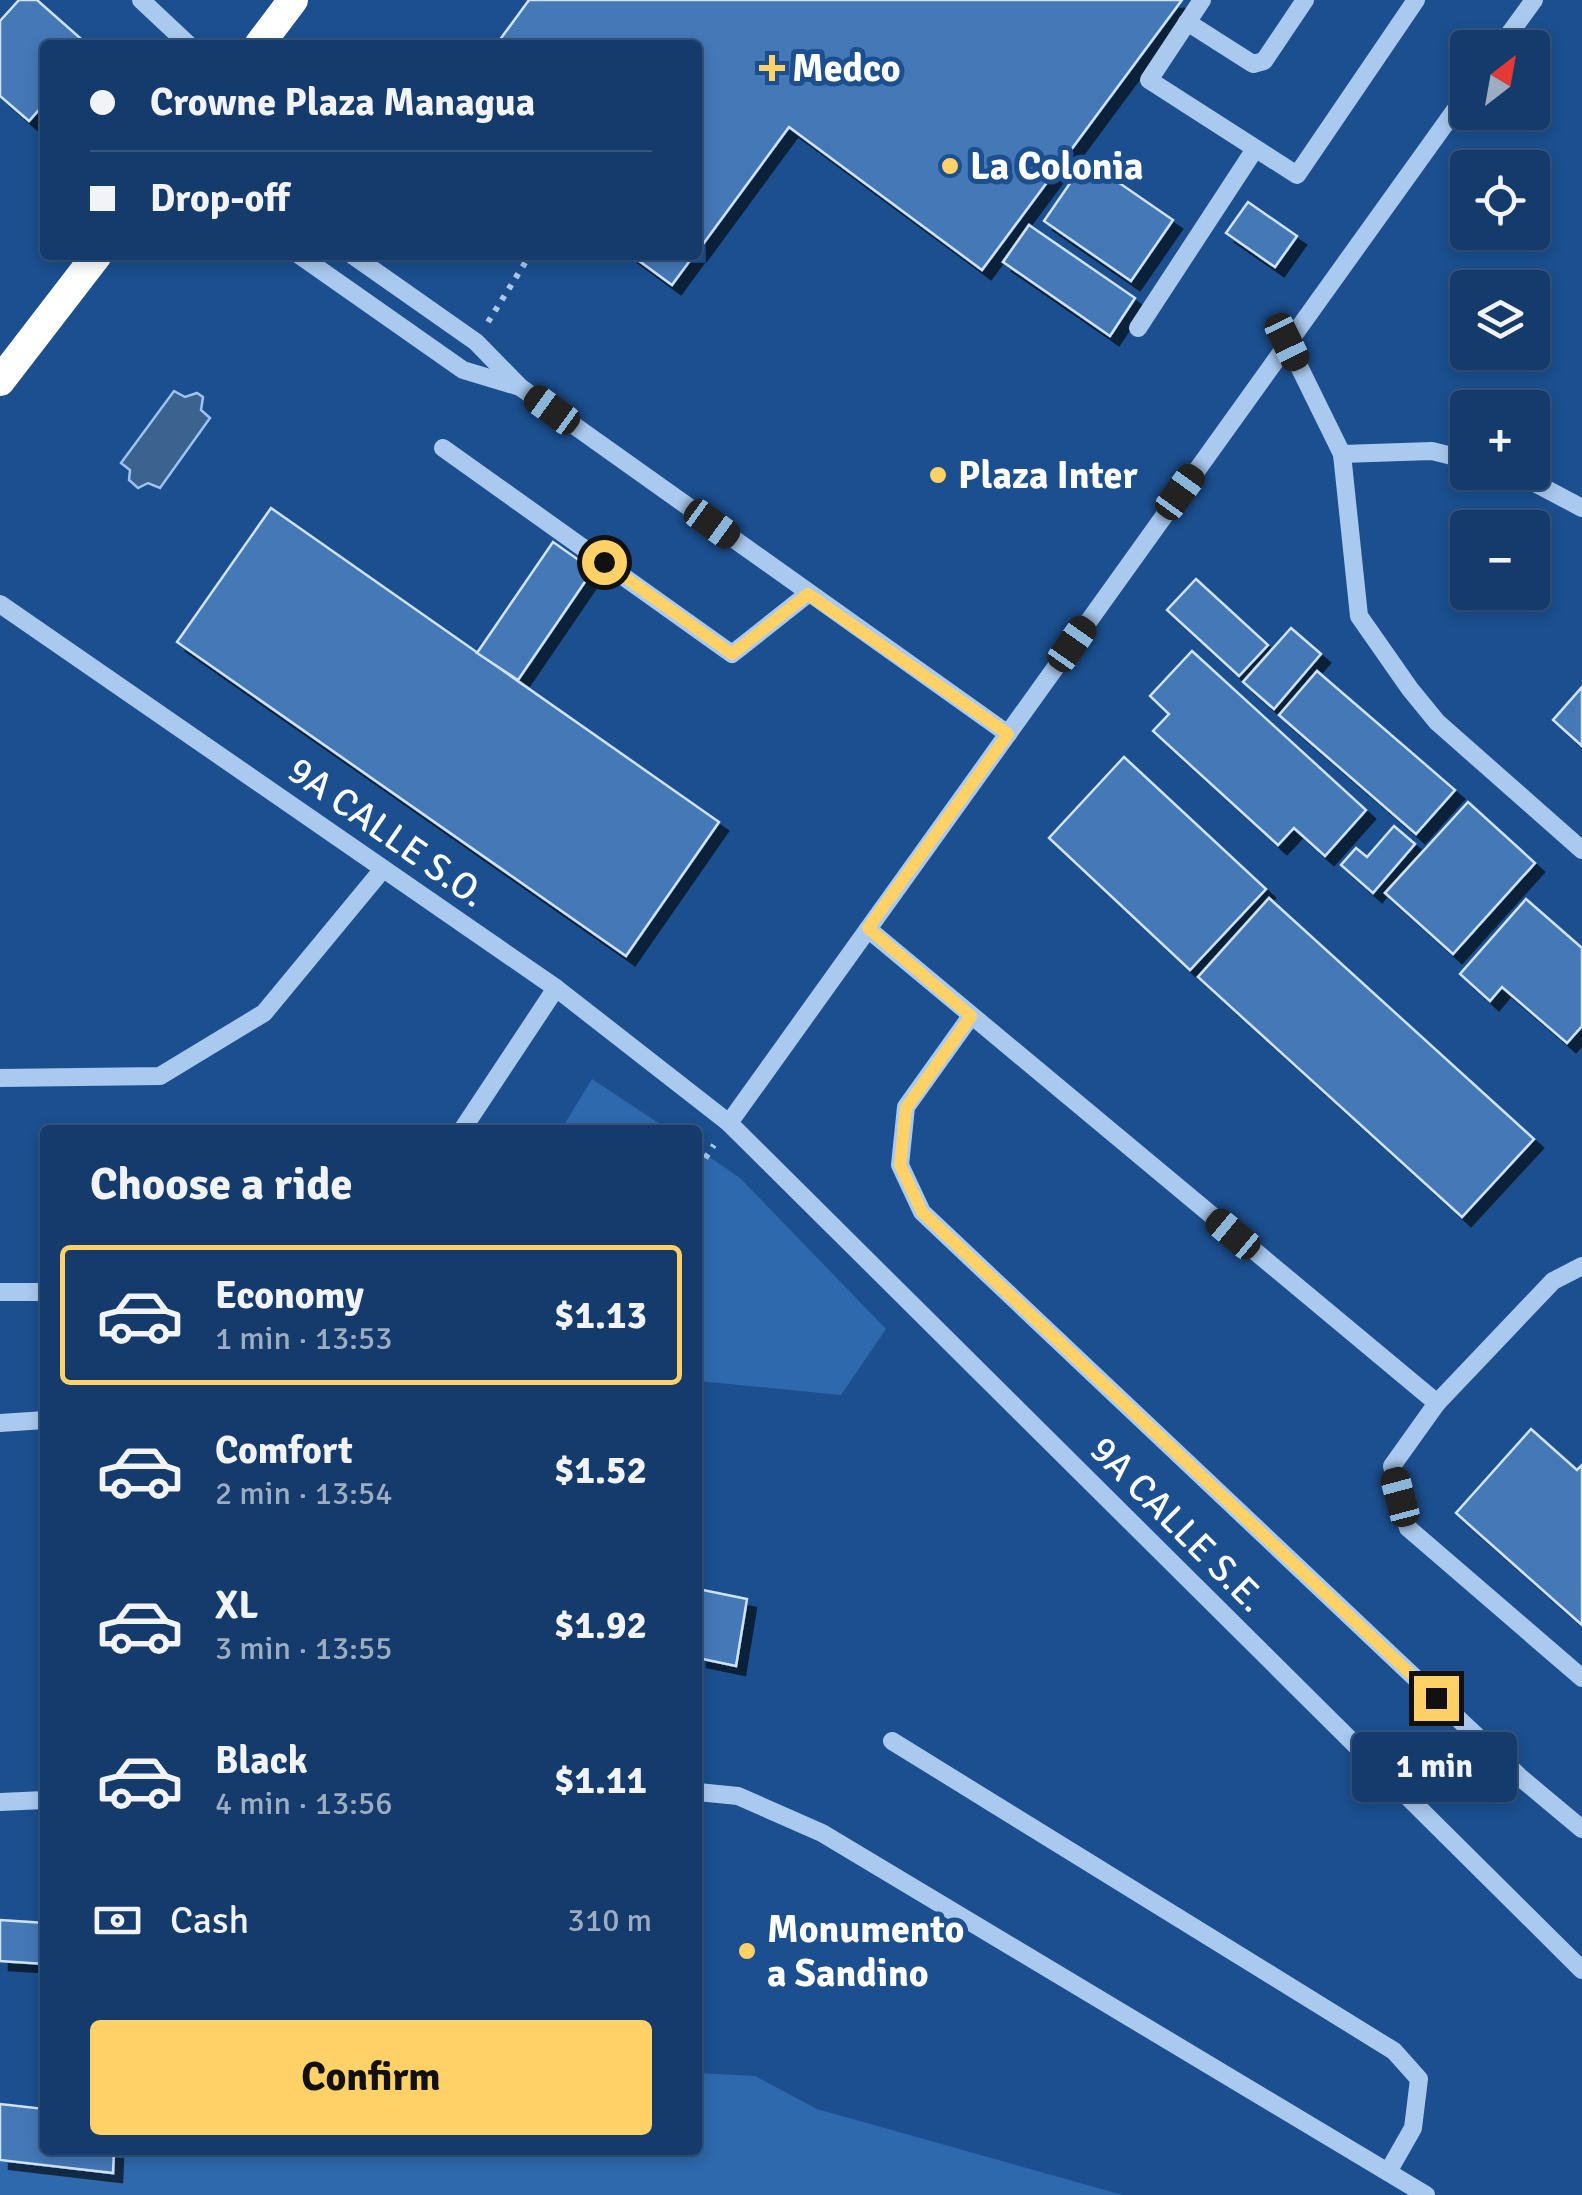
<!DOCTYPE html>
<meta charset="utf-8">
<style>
:root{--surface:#143b6b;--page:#214673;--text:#f1f3f6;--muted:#9dadc1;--line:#33557e;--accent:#ffd166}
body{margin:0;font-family:Signika,sans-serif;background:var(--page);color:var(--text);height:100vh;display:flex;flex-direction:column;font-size:38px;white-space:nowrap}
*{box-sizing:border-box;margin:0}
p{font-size:32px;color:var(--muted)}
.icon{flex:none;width:55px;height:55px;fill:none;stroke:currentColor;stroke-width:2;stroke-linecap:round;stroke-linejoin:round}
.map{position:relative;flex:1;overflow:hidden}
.sheet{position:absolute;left:40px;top:1125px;width:662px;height:1030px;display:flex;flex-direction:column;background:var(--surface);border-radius:10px;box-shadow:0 5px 15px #0003,0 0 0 2px var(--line)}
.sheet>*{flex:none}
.hud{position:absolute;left:40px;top:40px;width:662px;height:220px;border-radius:10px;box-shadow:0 5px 15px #0003,0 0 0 2px var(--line);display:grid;align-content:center;height:220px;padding:0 50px;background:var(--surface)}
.needle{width:65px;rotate:31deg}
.fabs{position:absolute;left:1450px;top:30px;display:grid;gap:20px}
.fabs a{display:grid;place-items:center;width:100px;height:100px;border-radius:10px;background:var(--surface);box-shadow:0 5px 15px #0003,0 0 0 2px var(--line);font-size:50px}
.end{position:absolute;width:45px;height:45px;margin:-22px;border:12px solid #ffd166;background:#111;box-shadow:0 0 0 5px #111}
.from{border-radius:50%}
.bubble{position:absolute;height:70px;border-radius:10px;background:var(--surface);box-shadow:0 5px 15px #0003,0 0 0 2px var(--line);font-size:32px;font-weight:700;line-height:70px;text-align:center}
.car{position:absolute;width:30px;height:60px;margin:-30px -15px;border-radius:12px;box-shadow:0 0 8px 2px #0007;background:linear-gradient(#222 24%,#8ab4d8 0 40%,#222 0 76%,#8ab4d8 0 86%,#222 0)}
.hud b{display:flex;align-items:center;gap:35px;height:95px;font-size:38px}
.hud b+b{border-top:2px solid var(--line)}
.hud i{width:25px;height:25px;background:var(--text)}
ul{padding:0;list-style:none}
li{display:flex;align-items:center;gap:30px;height:140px;margin:0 20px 15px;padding:0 30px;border:5px solid transparent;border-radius:10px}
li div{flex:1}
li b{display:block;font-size:38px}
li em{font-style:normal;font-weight:700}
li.current{border-color:var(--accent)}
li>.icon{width:90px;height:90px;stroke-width:1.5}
h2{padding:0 50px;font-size:45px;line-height:120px}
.pay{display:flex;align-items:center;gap:25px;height:110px;padding:0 50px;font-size:38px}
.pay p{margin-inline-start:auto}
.cta{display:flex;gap:20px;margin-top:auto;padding:20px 50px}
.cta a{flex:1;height:115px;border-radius:10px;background:var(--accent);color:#111;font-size:40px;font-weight:700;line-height:115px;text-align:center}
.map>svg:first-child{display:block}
</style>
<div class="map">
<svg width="1582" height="2195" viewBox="0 0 1582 2195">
<defs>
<filter id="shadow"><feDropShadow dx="9" dy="9" stdDeviation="0" flood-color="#0009"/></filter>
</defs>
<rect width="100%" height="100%" fill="#1b4f8f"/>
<g fill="#2e69ad">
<polygon points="592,1079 669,1130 561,1130"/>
<polygon points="698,1149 740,1178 886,1329 841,1395 698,1381"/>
<polygon points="698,2073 755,2076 817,2109 1123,2195 0,2195 0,2160 112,2173 114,2150 698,2150"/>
</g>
<polygon fill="#3c6290" stroke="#9cc4f0" stroke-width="2.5" points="174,391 185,397 197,393 203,397 201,410 210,418 160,488 148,483 138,488 129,480 130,470 121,463"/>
<g fill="#4478b7" stroke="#cfe3fa" stroke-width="2.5" filter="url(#shadow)">
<polygon points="19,0 37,0 88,45 45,45 45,103 29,121 0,96 0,21"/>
<polygon points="529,0 1182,0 982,270 789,127 698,251 698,45 496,45"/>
<polygon points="1086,160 1173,220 1131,281 1044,221"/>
<polygon points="1248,202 1297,236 1275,267 1226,233"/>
<polygon points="1029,225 1135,298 1110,336 1003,262"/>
<polygon points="631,255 694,255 672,285"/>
<polygon points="271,508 719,822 626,956 177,642"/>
<polygon points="553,542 593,570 518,680 477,653"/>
<polygon points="1196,579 1268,645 1239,676 1167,610"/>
<polygon points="1291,628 1321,654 1274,709 1243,682"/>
<polygon points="1192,651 1366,810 1325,856 1294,828 1278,845 1153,731 1169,714 1150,696"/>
<polygon points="1317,671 1455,790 1416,834 1279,715"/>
<polygon points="1582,687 1582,746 1553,720"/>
<polygon points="1124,757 1266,889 1190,970 1049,838"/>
<polygon points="1468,802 1535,863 1453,954 1385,893"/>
<polygon points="1394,826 1415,844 1373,893 1341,865 1356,848 1367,857"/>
<polygon points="1269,898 1534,1139 1462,1217 1198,977"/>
<polygon points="1526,899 1582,948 1582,1026 1567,1043 1502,987 1490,1001 1460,974"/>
<polygon points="1531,1429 1577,1470 1582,1465 1582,1625 1456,1513"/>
<polygon points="698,1589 747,1599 736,1666 698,1658"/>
<polygon points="0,1920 45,1923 45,1964 0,1961"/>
<polygon points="0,2104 45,2109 45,2150 114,2150 113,2173 0,2160"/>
</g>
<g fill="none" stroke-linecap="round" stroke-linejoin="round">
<g stroke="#a9c9ee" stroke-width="6" stroke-dasharray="5 8" stroke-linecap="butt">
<polyline points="488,322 530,255"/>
<polyline points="698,1169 714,1145"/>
</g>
<g stroke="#a9c9ee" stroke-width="18">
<polyline points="141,0 189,45"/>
<polyline points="1202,0 1149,80 1297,175 1416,0"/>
<polyline points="1187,22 1253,64 1264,61 1305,0"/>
<polyline points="1499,48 1534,0"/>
<polyline points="299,255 463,370 520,387"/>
<polyline points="352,255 476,342 520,387 1008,734"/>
<polyline points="1138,328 1255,149"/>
<polyline points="1287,342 1342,454 1359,616 1410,689 1437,722 1582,850"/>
<polyline points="443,448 732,654 809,593"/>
<polyline points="1342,454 1432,451 1468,460"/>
<polyline points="1514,472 1582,508"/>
<polyline points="0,604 556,988 729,1123 1582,1970"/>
<polyline points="868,929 1437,1403 1553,1281 1582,1266"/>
<polyline points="971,1016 906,1107 900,1165 922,1212 1521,1778 1582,1829"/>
<polyline points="0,1078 160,1076 264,1013 383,869"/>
<polyline points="729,1123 1468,92"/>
<polyline points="462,1130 556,988"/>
<polyline points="0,1292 45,1292"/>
<polyline points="1437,1403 1392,1466 1408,1528 1582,1678"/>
<polyline points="0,1423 45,1420"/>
<polyline points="892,1741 1394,2051 1419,2079 1413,2128 1388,2172"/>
<polyline points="698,1792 738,1796 822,1833 1426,2195"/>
<polyline points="0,1802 45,1800"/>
</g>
<g stroke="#fff" stroke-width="30">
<polyline points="259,45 293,0"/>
<polyline points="0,381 97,255"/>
</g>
</g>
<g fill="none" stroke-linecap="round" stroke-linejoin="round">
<polyline stroke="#ffd166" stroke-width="12" points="604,562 732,654 808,594 1008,734 868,928 971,1016 906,1108 900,1165 922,1212 1436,1698"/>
</g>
<g fill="#ffd166" stroke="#1b4f8f" stroke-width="4">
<path d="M767 53h10v10h10v10h-10v10h-10v-10h-10v-10h10z"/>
<circle cx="950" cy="166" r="10"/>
<circle cx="938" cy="475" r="10"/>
<circle cx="747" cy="1951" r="10"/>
</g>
<g text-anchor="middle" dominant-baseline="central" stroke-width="10" stroke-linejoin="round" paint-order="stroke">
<g font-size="38" font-weight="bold" fill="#fff" stroke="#1b4f8f" text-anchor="start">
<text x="792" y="68">Medco</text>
<text x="970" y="166">La Colonia</text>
<text x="958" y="475">Plaza Inter</text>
<text x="767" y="1929">Monumento<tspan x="767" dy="44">a Sandino</tspan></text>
</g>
<g font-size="38" fill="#fff" stroke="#1b4f8f">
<text transform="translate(387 832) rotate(35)">9A CALLE S.O.</text>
<text transform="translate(1178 1524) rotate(45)">9A CALLE S.E.</text>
</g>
</g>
</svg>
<div class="fabs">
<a><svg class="needle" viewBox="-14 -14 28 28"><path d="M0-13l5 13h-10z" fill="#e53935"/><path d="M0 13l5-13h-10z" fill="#9dadc1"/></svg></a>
<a><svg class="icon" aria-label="locate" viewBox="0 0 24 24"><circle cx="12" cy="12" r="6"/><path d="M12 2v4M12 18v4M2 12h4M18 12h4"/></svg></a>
<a><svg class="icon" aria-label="layers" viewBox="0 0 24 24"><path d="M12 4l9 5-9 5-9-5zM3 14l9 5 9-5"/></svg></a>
<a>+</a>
<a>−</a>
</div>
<i class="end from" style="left:604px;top:562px"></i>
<i class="end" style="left:1436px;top:1698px"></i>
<div class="bubble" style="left:1352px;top:1732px;width:165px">1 min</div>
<i class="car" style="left:1287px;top:342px;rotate:154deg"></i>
<i class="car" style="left:552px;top:410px;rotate:306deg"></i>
<i class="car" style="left:1180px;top:492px;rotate:36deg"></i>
<i class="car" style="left:712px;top:524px;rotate:126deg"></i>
<i class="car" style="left:1072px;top:644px;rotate:35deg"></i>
<i class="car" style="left:1233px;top:1234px;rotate:310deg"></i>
<i class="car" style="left:1400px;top:1497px;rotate:345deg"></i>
<div class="hud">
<b><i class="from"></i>Crowne Plaza Managua</b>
<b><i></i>Drop-off</b>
</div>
<section class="sheet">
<h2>Choose a ride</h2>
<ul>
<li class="current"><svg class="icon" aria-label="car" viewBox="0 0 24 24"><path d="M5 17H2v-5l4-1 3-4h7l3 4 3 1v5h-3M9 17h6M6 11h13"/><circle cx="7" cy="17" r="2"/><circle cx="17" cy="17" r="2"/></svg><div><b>Economy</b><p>1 min · 13:53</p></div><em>$1.13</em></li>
<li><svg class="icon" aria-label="car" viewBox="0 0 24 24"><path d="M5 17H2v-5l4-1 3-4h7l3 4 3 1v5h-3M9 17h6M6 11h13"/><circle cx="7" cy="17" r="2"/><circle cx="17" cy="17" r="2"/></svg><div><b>Comfort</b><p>2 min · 13:54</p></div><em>$1.52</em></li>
<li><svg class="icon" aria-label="car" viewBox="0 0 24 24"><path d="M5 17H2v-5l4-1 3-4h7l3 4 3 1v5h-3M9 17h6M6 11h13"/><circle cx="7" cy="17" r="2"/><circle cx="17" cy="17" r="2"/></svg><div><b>XL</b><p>3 min · 13:55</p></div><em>$1.92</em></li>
<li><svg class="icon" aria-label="car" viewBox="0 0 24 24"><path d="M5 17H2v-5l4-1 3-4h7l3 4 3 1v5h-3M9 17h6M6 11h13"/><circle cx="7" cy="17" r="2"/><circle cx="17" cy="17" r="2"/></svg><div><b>Black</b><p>4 min · 13:56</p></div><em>$1.11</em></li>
</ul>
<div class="pay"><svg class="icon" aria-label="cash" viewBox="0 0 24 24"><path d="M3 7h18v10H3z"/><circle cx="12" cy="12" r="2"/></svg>Cash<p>310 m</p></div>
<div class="cta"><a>Confirm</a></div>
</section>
</div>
